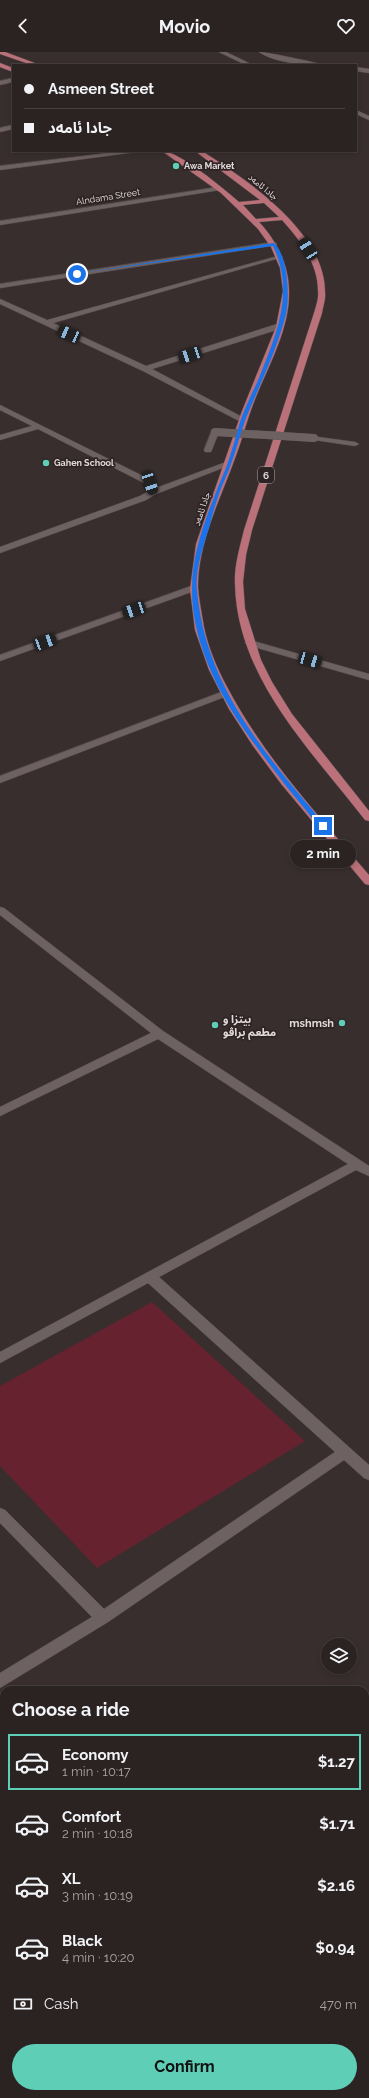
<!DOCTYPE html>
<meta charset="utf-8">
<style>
:root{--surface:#2b2222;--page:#332a2a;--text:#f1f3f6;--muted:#a6a4a5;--line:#473f40;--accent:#5eceb7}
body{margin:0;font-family:Raleway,"Noto Sans Arabic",sans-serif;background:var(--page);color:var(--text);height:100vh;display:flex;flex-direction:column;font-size:15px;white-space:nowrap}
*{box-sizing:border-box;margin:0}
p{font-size:13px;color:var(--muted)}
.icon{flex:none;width:22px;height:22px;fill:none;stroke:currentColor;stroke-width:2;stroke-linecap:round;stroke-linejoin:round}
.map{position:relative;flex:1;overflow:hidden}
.drawer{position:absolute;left:0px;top:1634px;width:369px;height:412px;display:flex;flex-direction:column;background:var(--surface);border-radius:12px 12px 0 0;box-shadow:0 2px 6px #0003,0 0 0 1px var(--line)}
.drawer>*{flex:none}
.banner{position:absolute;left:12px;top:12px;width:345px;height:88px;border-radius:0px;box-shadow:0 2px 6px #0003,0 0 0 1px var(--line);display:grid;align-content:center;height:88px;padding:0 12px;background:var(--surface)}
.tools{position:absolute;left:321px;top:1586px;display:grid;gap:8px}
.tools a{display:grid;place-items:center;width:36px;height:36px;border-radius:50%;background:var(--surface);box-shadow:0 2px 6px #0003,0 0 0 1px var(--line);font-size:20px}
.end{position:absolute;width:18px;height:18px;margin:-9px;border:5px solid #1a73e8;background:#fff;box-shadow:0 0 0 2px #fff}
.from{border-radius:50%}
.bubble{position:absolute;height:28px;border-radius:14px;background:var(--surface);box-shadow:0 2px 6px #0003,0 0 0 1px var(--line);font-size:13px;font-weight:700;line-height:28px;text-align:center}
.car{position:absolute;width:12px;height:24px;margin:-12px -6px;border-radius:5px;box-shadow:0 0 3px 1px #0007;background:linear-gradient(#222 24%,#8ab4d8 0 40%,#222 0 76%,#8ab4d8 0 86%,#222 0)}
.banner b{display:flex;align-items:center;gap:14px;height:38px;font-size:15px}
.banner b+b{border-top:1px solid var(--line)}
.banner i{width:10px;height:10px;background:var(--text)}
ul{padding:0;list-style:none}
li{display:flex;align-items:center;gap:12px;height:56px;margin:0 8px 6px;padding:0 4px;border:2px solid transparent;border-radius:0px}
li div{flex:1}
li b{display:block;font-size:15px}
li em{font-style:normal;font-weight:700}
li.on{border-color:var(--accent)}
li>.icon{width:36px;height:36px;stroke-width:1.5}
h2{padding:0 12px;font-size:18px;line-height:48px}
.pay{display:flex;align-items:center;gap:10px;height:44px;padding:0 12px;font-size:15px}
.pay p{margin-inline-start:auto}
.primary-button{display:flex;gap:8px;margin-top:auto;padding:8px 12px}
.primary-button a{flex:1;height:46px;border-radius:24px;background:var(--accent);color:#111;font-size:16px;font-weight:700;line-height:46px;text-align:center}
header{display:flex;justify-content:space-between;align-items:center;height:52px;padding:0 12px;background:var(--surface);font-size:18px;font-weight:700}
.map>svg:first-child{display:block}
</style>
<header><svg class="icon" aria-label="back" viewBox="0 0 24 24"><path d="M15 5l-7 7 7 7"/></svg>Movio<svg class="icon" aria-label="heart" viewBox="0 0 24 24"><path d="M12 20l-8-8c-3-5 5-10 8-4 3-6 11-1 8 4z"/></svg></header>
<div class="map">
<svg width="369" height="2046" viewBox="0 0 369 2046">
<rect width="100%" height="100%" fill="#392e2e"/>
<polygon fill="#66222e" points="152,1250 305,1389 97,1516 0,1414 0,1334"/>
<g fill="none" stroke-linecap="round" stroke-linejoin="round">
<g stroke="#564d4d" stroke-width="1">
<g id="street">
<polygon points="219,0 226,0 253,13 246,13"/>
<path d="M259,0c7,0 60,11 64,13 -19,0 -48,-2 -64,-13z"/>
<polygon points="356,15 369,17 369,21 356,19"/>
<polygon points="13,26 13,30 0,33 0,29"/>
<polygon points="356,58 369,64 369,68 356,62"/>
<polygon points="13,73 13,77 0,80 0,76"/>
<polygon points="126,99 144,99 0,118 0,114"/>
<polygon points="218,135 221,137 220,138 0,173 0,169"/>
<polygon points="274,190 277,192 276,193 0,236 0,232"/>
<polygon points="278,204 283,205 53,271 146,314 277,272 283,272 283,276 152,317 246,367 246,371 243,371 143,319 0,252 0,247 47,268"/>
<polygon points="0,353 153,429 156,436 226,410 233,412 156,442 146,448 0,501 0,495 140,444 149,439 146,432 38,377 0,388 0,383 32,374 0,358"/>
<polygon points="212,378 219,380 211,400 205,400 204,398"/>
<polygon points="311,384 355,390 359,392 355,394 314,388 311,388"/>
<polygon points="194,533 197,534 197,538 0,609 0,603"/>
<polygon points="250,588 369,622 369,628 247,593 245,591"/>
<polygon points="224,639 227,640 227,644 0,731 0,724"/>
<polygon points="0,855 4,856 163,979 369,1114 369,1124 356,1118 159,1225 369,1413 369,1428 364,1426 344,1408 108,1570 0,1636 0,1621 92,1565 0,1471 0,1456 5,1458 104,1557 335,1400 148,1231 0,1311 0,1300 348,1112 158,987 0,1064 0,1055 151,981 0,863"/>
<polygon points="369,1731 369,1747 365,1748 365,1732"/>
<polygon points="0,1959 4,1961 4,1982 0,1980"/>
<polygon points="4,1998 4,2017 0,2019 0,2000"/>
</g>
</g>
<g stroke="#564d4d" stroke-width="1">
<g id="primary">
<polygon points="0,0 5,0 40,13 32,13 0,2"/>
<polygon points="0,11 13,16 13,20 0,15"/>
<path d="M162,99c17,0 62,38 77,51l21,-2 -65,-49h7c45,29 123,81 123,141 1,7 -2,14 -3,21l-70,217 -6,25 -3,27 2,27 16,51 11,22 20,32 77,97v10l-4,-1c-54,-70 -128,-142 -130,-236 -1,-18 5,-37 9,-54l70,-217c2,-7 5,-15 4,-22 0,-28 -18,-51 -36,-71l-23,2c18,19 30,44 30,69 1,35 -18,70 -31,101 -10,23 -15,46 -24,69 -15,41 -36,82 -36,126 1,13 4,28 6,40 4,20 13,41 22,58 37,71 92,130 143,190v10l-4,-1 -83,-99 -29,-39 -24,-37 -20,-39 -14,-40 -5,-41 6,-45 46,-133 34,-84 7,-36 -3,-23 -9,-21 -13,-18 -37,-36zM264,151l15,14 -23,2 -13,-14z"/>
</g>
</g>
<use href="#street" fill="#6e6162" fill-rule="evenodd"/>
<use href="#primary" fill="#ba7179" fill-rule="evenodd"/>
<g stroke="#564d4d" stroke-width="8" stroke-linecap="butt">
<polyline id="street-bridge" points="215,380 314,386"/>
</g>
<use href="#street-bridge" stroke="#6e6162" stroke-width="8"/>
</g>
<path fill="#1a73e8" d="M274,191c14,13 16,53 12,71 -9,36 -26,70 -40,104 -6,15 -9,31 -15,46 -3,10 -9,20 -12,30 -4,11 -7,22 -10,34 -6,19 -14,42 -12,62 8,96 69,165 128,235l-2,3c-7,-3 -13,-13 -18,-19 -17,-20 -33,-41 -49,-63 -33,-43 -65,-102 -64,-158 0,-42 20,-85 35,-123 5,-14 9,-29 13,-43 5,-15 13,-30 19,-44 18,-45 36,-86 14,-132l-198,28z"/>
<g fill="#5eceb7" stroke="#2f2425" stroke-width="1.5">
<circle cx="176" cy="114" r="4"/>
<circle cx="46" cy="411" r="4"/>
<circle cx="342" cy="971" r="4"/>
<circle cx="215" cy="973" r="4"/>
</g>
<g text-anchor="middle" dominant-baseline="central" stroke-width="3.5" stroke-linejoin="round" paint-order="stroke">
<g font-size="9" font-weight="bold" fill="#e1d9d9" stroke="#2f2425" text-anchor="start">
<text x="184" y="114">Awa Market</text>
<text x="54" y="411">Gahen School</text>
</g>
<g font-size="9" fill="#e1d9d9" stroke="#2f2425">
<text transform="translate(263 135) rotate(39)">جادا ئامەد</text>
<text transform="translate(108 145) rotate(-9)">Alndama Street</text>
<text transform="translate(202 457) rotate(-72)">جادا ئامەد</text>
</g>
<rect fill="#2f2425" stroke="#aca3a3" stroke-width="1" x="258" y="415" width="16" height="16" rx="3"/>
<g font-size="10" font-weight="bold" fill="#e1d9d9">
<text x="266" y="423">6</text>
</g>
<g font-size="11" font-weight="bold" fill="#e1d9d9" stroke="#2f2425" text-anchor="start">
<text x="223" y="967">بيتزا و<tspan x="223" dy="13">مطعم براڤو</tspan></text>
<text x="334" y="971" text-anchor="end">mshmsh</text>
</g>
</g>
</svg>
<div class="tools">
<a><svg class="icon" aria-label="layers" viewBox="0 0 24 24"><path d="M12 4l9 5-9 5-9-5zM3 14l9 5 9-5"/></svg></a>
</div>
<i class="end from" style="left:77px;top:222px"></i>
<i class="end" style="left:323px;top:774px"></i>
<div class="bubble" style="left:290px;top:788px;width:66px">2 min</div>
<i class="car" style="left:308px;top:197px;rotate:327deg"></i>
<i class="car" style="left:69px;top:282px;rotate:294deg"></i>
<i class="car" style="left:190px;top:303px;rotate:252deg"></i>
<i class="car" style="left:150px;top:431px;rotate:161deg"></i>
<i class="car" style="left:134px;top:558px;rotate:251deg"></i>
<i class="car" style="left:45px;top:590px;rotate:70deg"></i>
<i class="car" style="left:310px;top:608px;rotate:106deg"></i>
<div class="banner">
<b><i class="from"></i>Asmeen Street</b>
<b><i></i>جادا ئامەد</b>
</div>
<section class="drawer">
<h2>Choose a ride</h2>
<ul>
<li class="on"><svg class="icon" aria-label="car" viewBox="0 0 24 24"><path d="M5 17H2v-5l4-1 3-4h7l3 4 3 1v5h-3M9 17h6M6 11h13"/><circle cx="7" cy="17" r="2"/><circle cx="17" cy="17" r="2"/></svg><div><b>Economy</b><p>1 min · 10:17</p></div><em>$1.27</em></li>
<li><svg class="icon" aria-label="car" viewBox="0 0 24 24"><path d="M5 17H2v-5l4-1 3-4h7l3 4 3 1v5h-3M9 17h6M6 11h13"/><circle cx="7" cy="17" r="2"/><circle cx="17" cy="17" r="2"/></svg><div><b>Comfort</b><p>2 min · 10:18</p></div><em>$1.71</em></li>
<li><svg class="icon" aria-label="car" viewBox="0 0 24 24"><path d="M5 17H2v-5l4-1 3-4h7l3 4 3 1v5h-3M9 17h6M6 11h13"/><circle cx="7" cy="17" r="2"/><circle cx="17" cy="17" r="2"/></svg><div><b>XL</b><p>3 min · 10:19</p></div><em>$2.16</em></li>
<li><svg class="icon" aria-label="car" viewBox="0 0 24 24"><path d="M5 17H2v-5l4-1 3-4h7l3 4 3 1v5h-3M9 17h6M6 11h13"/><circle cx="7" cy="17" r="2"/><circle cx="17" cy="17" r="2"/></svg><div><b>Black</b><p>4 min · 10:20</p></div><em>$0.94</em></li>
</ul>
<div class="pay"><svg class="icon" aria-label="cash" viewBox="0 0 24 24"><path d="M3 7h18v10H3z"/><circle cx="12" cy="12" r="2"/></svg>Cash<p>470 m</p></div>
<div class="primary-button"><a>Confirm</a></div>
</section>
</div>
